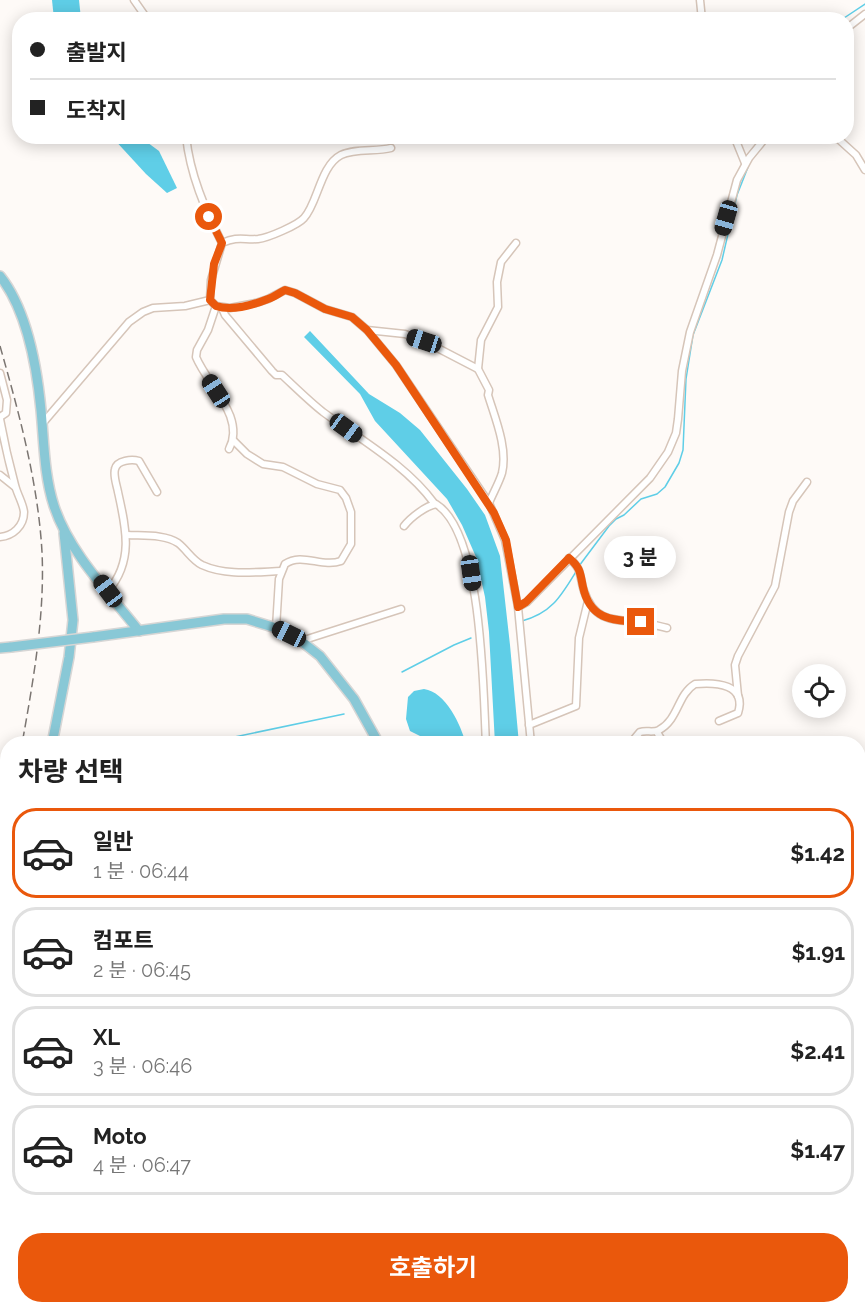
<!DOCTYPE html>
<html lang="ko">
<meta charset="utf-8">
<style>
:root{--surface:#fff;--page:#f6f6f6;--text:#222;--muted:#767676;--line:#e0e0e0;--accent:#ea580c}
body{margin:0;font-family:Raleway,"Noto Sans KR",sans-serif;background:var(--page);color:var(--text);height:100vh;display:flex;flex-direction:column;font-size:22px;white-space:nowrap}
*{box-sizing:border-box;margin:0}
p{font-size:20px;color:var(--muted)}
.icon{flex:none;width:33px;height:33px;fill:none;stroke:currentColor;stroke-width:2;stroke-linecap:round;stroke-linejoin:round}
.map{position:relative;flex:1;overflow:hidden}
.panel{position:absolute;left:0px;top:736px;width:866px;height:578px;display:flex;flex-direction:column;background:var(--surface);border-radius:24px 24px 0 0;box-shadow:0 3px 15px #0003}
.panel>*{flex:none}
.banner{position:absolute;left:12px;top:12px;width:842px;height:132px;border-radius:24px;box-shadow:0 3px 15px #0003;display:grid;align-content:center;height:132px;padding:0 18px;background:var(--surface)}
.controls{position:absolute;left:792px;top:664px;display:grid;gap:12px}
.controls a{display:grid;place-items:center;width:54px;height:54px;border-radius:50%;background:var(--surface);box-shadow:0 3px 15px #0003;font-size:30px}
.end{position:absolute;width:27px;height:27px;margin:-14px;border:8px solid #ea580c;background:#fff;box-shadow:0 0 0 3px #fff}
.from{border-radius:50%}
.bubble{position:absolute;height:42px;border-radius:21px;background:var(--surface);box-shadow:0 3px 15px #0003;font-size:20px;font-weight:700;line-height:42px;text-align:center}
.car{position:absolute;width:18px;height:36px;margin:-18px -9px;border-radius:8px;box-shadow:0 0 4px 2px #0007;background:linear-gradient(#222 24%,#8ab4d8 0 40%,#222 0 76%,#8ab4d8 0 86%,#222 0)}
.banner b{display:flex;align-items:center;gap:21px;height:57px;font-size:22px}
.banner b+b{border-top:2px solid var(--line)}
.banner i{width:15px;height:15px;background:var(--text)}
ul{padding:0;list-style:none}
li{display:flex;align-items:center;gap:18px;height:90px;margin:0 12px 9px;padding:0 6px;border:3px solid var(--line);border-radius:24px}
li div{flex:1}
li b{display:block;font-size:22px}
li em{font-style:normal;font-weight:700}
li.current{border-color:var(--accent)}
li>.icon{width:54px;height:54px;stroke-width:1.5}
h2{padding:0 18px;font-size:27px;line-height:72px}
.cta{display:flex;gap:12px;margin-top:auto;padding:12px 18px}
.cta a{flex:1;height:69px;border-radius:24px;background:var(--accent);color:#fff;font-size:24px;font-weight:700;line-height:69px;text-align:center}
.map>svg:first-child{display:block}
</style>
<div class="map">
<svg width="865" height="1313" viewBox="0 0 865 1313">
<rect width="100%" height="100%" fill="#fefaf7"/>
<g fill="#5fcee7">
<polygon points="52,0 79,0 81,19 54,19"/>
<polygon points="112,137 140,137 159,151 177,188 167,193 146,174"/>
<polygon points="310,331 369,394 400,413 420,430 467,489 485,515 500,556 510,645 519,744 495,744 489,632 485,597 476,557 462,525 447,499 375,421 360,394 304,337"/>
<path d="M424,689c22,3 37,36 42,55h-42l-2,-7 -12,-6 -4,-12 2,-22 6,-6z"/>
</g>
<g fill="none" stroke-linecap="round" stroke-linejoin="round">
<g stroke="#5fcee7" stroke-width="1.5">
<polyline points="841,20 865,4"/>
<polyline points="755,146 760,136"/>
<polyline points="579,566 609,526 616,519 624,515 641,499 657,494 665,487 679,463 683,450 686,379 693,335 722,260 737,195 750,162"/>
<path d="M522,621c30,-8 39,-25 55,-51"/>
<polyline points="402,672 454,645 471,638"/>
<polyline points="201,744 344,714"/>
<polyline points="0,899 8,896"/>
<polyline points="0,927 1,924 8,926"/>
<polyline points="8,942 5,955 8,958"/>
<polyline points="0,1135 8,1155"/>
<polyline points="80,1306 82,1313"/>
</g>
<g stroke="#d6c5b9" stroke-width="9">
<g id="street">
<polyline points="134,0 148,20"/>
<polyline points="700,0 702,20"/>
<polyline points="846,29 865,14"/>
<path d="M186,136c4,39 19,73 36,107"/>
<polyline points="734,136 745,163"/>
<polyline points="835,136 856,155 865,170"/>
<path d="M391,148c-15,4 -36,0 -50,7 -21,11 -23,48 -37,63 -6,7 -36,20 -46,21 -15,1 -20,-3 -36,4l-11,37 -1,20 6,6 14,2 26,-5 12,-4 17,-9 10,3 30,16 27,8 15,13 29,35 93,138 16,37 13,67 13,137"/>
<path d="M216,306l-8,24 -11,20 -1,7c12,29 50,60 33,92"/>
<path d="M222,308l3,7 47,56 4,4h6c13,12 27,26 41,37 38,28 83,53 111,91"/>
<polyline points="367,330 405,334 424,341 478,369"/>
<polyline points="0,373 7,400 6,413 0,417"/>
<path d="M0,419c4,22 9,44 15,66 2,9 8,18 9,27 0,14 -11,24 -24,25"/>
<polyline points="42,424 129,322 143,312 153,308 185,306 210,300"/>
<path d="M234,441l13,13 16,10 20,3 34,17 23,6 6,8 5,14v32l-10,17c-19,7 -39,-9 -56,3l-6,15 -3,49"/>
<polyline points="0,475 15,487"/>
<path d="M489,503c4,-10 10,-20 13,-30 6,-25 -7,-55 -14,-78l1,-5 -11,-21 3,-29 17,-33 -1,-25 4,-20 15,-19"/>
<path d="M404,526c7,-9 22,-20 32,-22 47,29 47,187 50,240"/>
<path d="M127,535c15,1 38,-1 51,8 9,7 14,17 24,22 24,11 53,7 79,6"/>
<path d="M569,558c14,12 10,18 15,33 10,30 28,29 56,31 9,1 18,4 27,6"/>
<path d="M108,591c26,-30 18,-63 10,-99 -1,-6 -5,-16 -3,-23 2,-9 17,-10 24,-8l18,31"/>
<polyline points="518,607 527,602 650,478 668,452 676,433 678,419 682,371 690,332 717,255 737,180 749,158 767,136"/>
<polyline points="301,641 401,609"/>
<polyline points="738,696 735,665 738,656 775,586 789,512 793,501 807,482"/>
<polyline points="529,725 576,706 579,638 588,601"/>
<polyline points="657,732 664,744"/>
<path d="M630,744l10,-12c6,-2 14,1 19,-2 20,-11 18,-35 36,-46 21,-2 52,0 43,29l-19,8"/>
<polyline points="858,938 865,943"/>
<polyline points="858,1065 865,1066"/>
<polyline points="858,1106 865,1121"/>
<polyline points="858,1176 865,1171"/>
<polyline points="858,1244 865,1238"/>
<polyline points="858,1286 865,1291"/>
<polyline points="337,1306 353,1312"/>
<polyline points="402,1306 416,1308 430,1313"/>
<polyline points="585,1306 590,1313"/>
<polyline points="628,1306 640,1313"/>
<polyline points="710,1306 713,1313"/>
<polyline points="352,1313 377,1306"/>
<polyline points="654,1313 655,1306"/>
<polyline points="764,1313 766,1306"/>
</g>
</g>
<g stroke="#d7d6d5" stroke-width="12">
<g id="primary">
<path d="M0,276c27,34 37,92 41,134 3,32 3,65 13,96 15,46 55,87 85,125"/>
<polyline points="93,637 224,619 247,619 276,628 301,641 320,656 354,699 379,744"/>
<polyline points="0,648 11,647"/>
<polyline points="52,744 69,657 73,620 64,533"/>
<polyline points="8,989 8,1026"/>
<polyline points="135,1306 137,1313"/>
<polyline points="447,1306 448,1313"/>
</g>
</g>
<use href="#street" stroke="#fff" stroke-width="6"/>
<use href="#primary" stroke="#89c8d6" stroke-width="9"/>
<g stroke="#7b7571" stroke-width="1.5" stroke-dasharray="9 4.5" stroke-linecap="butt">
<path d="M0,346c19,67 38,136 42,206 3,64 -9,130 -20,192"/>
<polyline points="0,872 8,830"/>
<polyline points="0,1102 8,1125"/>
<polyline points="72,1306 74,1313"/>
</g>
<g stroke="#d7d6d5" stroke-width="12" stroke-linecap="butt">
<polyline id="primary-bridge" points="11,647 93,637"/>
</g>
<use href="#primary-bridge" stroke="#89c8d6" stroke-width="9"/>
</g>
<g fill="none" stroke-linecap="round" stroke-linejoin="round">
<path stroke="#ea580c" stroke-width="8" d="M209,217l13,26 -8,21 -4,36 6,6c15,5 37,-1 52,-7 6,-2 11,-6 17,-9l10,3 30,16 27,8 15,13 29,35 98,148 12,27 12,67 8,-5 43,-44c12,10 11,15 14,29 7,33 29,33 58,35"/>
</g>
</svg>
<div class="controls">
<a><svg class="icon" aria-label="locate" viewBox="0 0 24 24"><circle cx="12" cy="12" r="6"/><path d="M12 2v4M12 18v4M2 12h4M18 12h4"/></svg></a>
</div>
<i class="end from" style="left:209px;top:217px"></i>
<i class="end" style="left:641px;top:622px"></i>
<div class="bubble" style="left:604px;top:536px;width:72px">3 분</div>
<i class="car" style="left:726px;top:218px;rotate:196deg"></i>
<i class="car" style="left:424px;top:341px;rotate:288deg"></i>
<i class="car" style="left:216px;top:391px;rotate:327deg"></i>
<i class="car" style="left:346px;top:428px;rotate:126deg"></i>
<i class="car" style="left:471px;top:573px;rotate:172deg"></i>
<i class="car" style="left:108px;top:591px;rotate:323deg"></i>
<i class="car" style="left:289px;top:634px;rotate:296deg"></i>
<div class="banner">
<b><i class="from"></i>출발지</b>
<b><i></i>도착지</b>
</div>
<section class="panel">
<h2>차량 선택</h2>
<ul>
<li class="current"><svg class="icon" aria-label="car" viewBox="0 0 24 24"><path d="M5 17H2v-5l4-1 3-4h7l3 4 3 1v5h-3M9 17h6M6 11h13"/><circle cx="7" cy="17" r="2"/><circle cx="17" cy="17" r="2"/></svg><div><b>일반</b><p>1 분 · 06:44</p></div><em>$1.42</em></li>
<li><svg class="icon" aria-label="car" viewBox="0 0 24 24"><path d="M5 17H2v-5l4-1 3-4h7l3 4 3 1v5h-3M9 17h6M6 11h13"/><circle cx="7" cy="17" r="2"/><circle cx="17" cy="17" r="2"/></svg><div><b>컴포트</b><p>2 분 · 06:45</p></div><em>$1.91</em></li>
<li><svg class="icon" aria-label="car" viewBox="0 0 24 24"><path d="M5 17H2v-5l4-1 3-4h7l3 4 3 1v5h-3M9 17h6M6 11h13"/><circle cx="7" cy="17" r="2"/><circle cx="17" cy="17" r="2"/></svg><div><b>XL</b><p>3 분 · 06:46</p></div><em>$2.41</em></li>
<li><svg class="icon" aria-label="car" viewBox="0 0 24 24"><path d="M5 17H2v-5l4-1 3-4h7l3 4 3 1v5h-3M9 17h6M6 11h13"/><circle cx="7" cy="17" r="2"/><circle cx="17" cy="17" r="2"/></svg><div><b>Moto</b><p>4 분 · 06:47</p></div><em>$1.47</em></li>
</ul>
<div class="cta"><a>호출하기</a></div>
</section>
</div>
